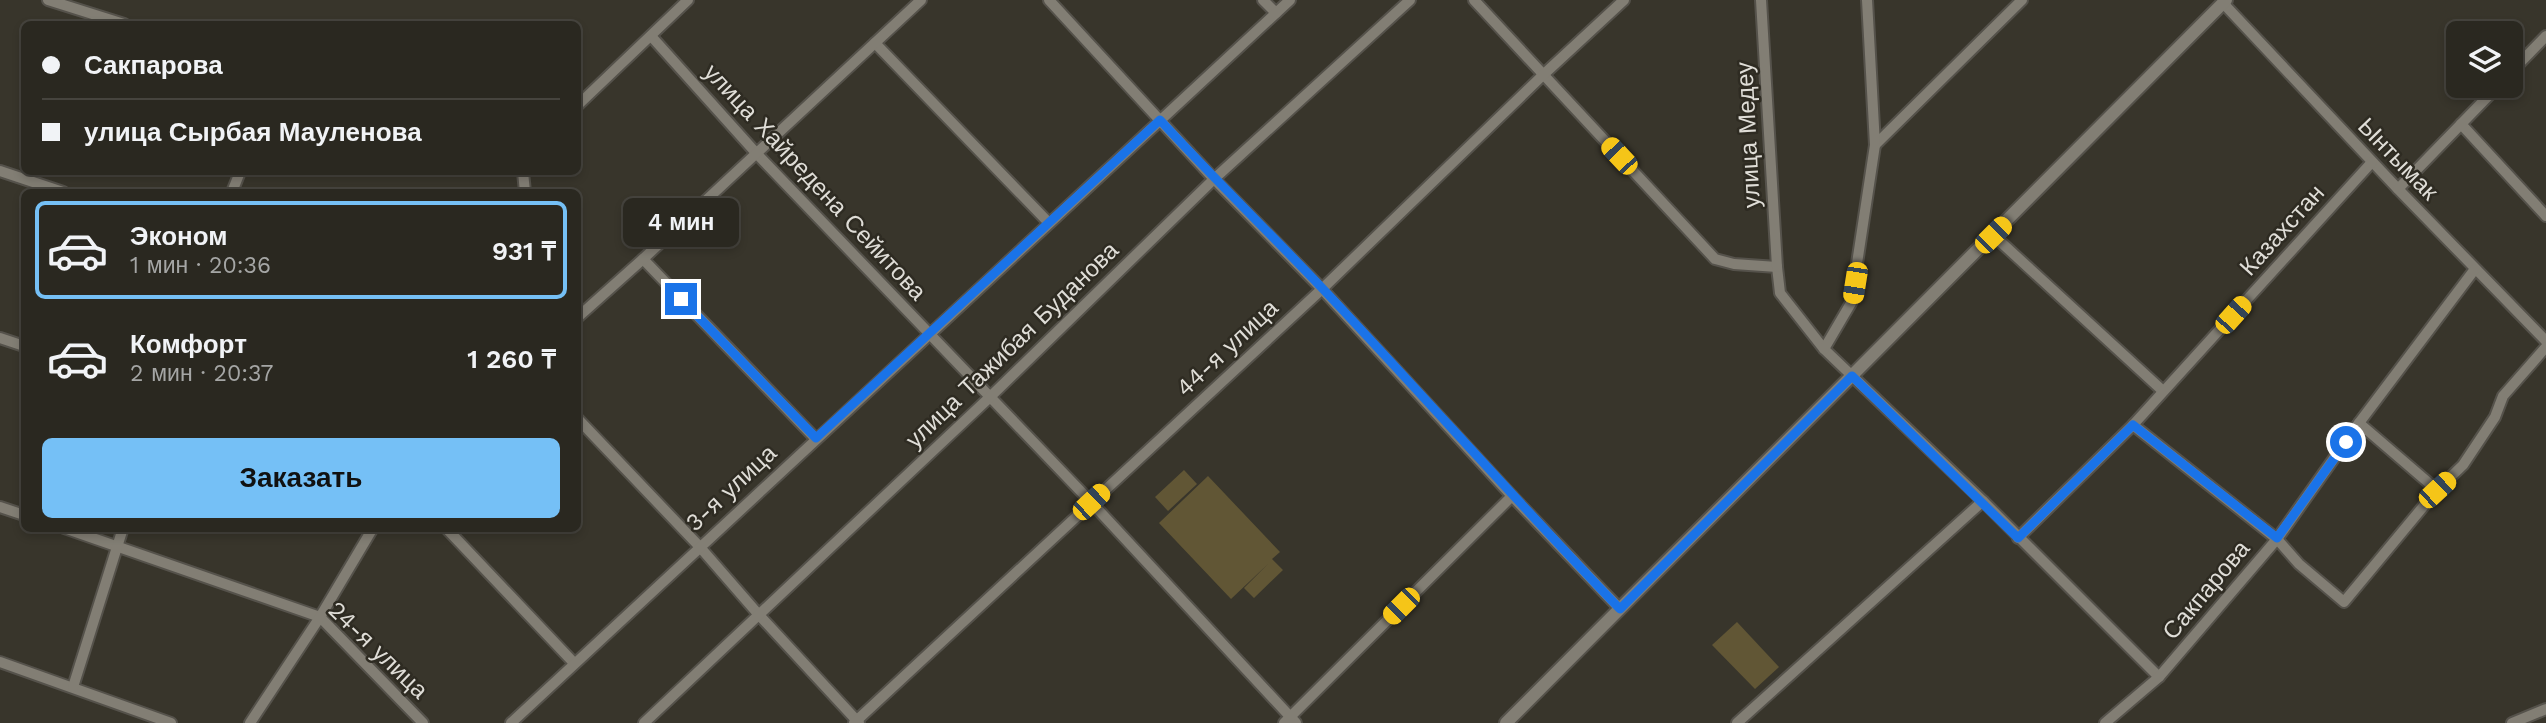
<!DOCTYPE html>
<html lang="ru">
<meta charset="utf-8">
<style>
:root{--surface:#2a2820;--page:#36342d;--text:#f1f3f6;--muted:#a5a6a5;--line:#46443e;--accent:#75c0f6}
body{margin:0;font-family:"Work Sans",sans-serif;background:var(--page);color:var(--text);height:100vh;display:flex;flex-direction:column;font-size:26px;white-space:nowrap}
*{box-sizing:border-box;margin:0}
p{font-size:23px;color:var(--muted)}
.icon{flex:none;width:38px;height:38px;fill:none;stroke:currentColor;stroke-width:2;stroke-linecap:round;stroke-linejoin:round}
.map{position:relative;flex:1;overflow:hidden}
.drawer{position:absolute;left:21px;top:189px;width:560px;height:343px;display:flex;flex-direction:column;background:var(--surface);border-radius:10px;box-shadow:0 4px 10px #0003,0 0 0 2px var(--line)}
.drawer>*{flex:none}
.top-card{position:absolute;left:21px;top:21px;width:560px;height:154px;border-radius:10px;box-shadow:0 4px 10px #0003,0 0 0 2px var(--line);display:grid;align-content:center;height:154px;padding:0 21px;background:var(--surface)}
.fabs{position:absolute;left:2446px;top:21px;display:grid;gap:14px}
.fabs a{display:grid;place-items:center;width:77px;height:77px;border-radius:10px;background:var(--surface);box-shadow:0 4px 10px #0003,0 0 0 2px var(--line);font-size:35px}
.end{position:absolute;width:32px;height:32px;margin:-16px;border:9px solid #1a73e8;background:#fff;box-shadow:0 0 0 4px #fff}
.from{border-radius:50%}
.bubble{position:absolute;height:49px;border-radius:10px;background:var(--surface);box-shadow:0 4px 10px #0003,0 0 0 2px var(--line);font-size:23px;font-weight:600;line-height:49px;text-align:center}
.car{position:absolute;width:21px;height:42px;margin:-21px -10px;border-radius:9px;box-shadow:0 0 5px 2px #0007;background:linear-gradient(#f5c518 24%,#345 0 40%,#f5c518 0 76%,#345 0 86%,#f5c518 0)}
.top-card b{display:flex;align-items:center;gap:24px;height:66px;font-size:26px}
.top-card b+b{border-top:2px solid var(--line)}
.top-card i{width:18px;height:18px;background:var(--text)}
ul{padding:12px 0 0;list-style:none}
li{display:flex;align-items:center;gap:21px;height:98px;margin:0 14px 10px;padding:0 7px;border:4px solid transparent;border-radius:10px}
li div{flex:1}
li b{display:block;font-size:26px}
li em{font-style:normal;font-weight:600}
li.selected{border-color:var(--accent)}
li>.icon{width:63px;height:63px;stroke-width:1.5}
.primary-button{display:flex;gap:14px;margin-top:auto;padding:14px 21px}
.primary-button a{flex:1;height:80px;border-radius:10px;background:var(--accent);color:#111;font-size:28px;font-weight:600;line-height:80px;text-align:center}
.map>svg:first-child{display:block}
</style>
<div class="map">
<svg width="2546" height="723" viewBox="0 0 2546 723">
<rect width="100%" height="100%" fill="#38352b"/>
<g fill="#615635">
<polygon points="1184,470 1197,484 1168,511 1155,497"/>
<polygon points="1208,476 1280,552 1272,559 1283,570 1254,598 1244,588 1268,564 1231,599 1159,523"/>
<polygon points="1737,622 1779,667 1755,689 1712,645"/>
</g>
<g fill="none" stroke-linecap="round" stroke-linejoin="round">
<g stroke="#55524b" stroke-width="14">
<g id="minor">
<polyline points="48,0 124,24"/>
<polyline points="1049,0 1214,179 1322,289 1512,496 1620,609"/>
<polyline points="1263,0 1276,13"/>
<polyline points="1474,0 1715,259 1734,264 1777,267 1780,293 1824,349 1983,501 2159,677"/>
<polyline points="1761,0 1777,267"/>
<polyline points="2223,3 2398,189 2546,341"/>
<polyline points="651,36 757,154 1091,502 1296,723"/>
<polyline points="875,43 1049,223"/>
<polyline points="2511,72 2546,36"/>
<polyline points="578,105 688,0"/>
<polyline points="2461,124 2546,216"/>
<polyline points="1875,145 2022,0"/>
<polyline points="0,171 63,192"/>
<polyline points="523,172 525,192"/>
<polyline points="2398,189 2498,86"/>
<polyline points="232,192 240,172"/>
<polyline points="1993,235 2163,391"/>
<polyline points="643,259 815,438"/>
<polyline points="578,317 643,259 921,0"/>
<polyline points="0,338 24,346"/>
<polyline points="1824,349 1851,303 1875,145 1867,0"/>
<polyline points="578,419 699,546 759,615 859,723"/>
<polyline points="2359,423 2437,490"/>
<polyline points="2133,425 2277,539 2299,564 2344,602 2437,490 2463,465 2495,417 2503,396 2546,347"/>
<polyline points="0,507 24,515"/>
<polyline points="64,528 320,617 423,723"/>
<polyline points="446,528 574,663"/>
<polyline points="2018,538 2133,425 2372,162"/>
<polyline points="0,662 171,723"/>
<polyline points="73,687 123,528"/>
<polyline points="250,723 320,617 373,528"/>
<polyline points="511,723 1290,0"/>
<polyline points="644,723 990,397 1214,179 1410,0"/>
<polyline points="854,723 1322,289 1543,75 1624,0"/>
<polyline points="1284,723 1512,496"/>
<polyline points="1737,723 1983,501"/>
<polyline points="2105,723 2159,677 2277,539 2359,423 2475,269"/>
<polyline points="2512,723 2546,709"/>
</g>
</g>
<g stroke="#55524b" stroke-width="16">
<polyline id="tertiary" points="1506,723 2226,0"/>
</g>
<use href="#minor" stroke="#827e74" stroke-width="10"/>
<use href="#tertiary" stroke="#827e74" stroke-width="12"/>
</g>
<g fill="none" stroke-linecap="round" stroke-linejoin="round">
<path stroke="#1a73e8" stroke-width="9" d="M681,299l135,139 344,-318c53,58 109,112 163,169 100,106 196,215 297,320l232,-233 166,162 115,-113 144,113 69,-96"/>
</g>
<g text-anchor="middle" dominant-baseline="central" stroke-width="5" stroke-linejoin="round" paint-order="stroke">
<g font-size="24" fill="#dfddd7" stroke="#2e2b22">
<text transform="translate(1748 135) rotate(-93)">улица Медеу</text>
<text transform="translate(2398 159) rotate(46)">Ынтымак</text>
<text transform="translate(815 182) rotate(47)">улица Хайредена Сейитова</text>
<text transform="translate(2282 230) rotate(-48)">Казахстан</text>
<text transform="translate(1012 345) rotate(-44)">улица Тажибая Буданова</text>
<text transform="translate(1227 348) rotate(-43)">44-я улица</text>
<text transform="translate(731 488) rotate(-43)">3-я улица</text>
<text transform="translate(2206 590) rotate(-50)">Сакпарова</text>
<text transform="translate(378 650) rotate(44)">24-я улица</text>
</g>
</g>
</svg>
<div class="fabs">
<a><svg class="icon" aria-label="layers" viewBox="0 0 24 24"><path d="M12 4l9 5-9 5-9-5zM3 14l9 5 9-5"/></svg></a>
</div>
<i class="end from" style="left:2346px;top:442px"></i>
<i class="end" style="left:681px;top:299px"></i>
<div class="bubble" style="left:623px;top:198px;width:116px">4 мин</div>
<i class="car" style="left:1619px;top:156px;rotate:317deg"></i>
<i class="car" style="left:1993px;top:235px;rotate:45deg"></i>
<i class="car" style="left:1855px;top:283px;rotate:189deg"></i>
<i class="car" style="left:2233px;top:315px;rotate:42deg"></i>
<i class="car" style="left:2437px;top:490px;rotate:47deg"></i>
<i class="car" style="left:1091px;top:502px;rotate:47deg"></i>
<i class="car" style="left:1401px;top:606px;rotate:225deg"></i>
<div class="top-card">
<b><i class="from"></i>Сакпарова</b>
<b><i></i>улица Сырбая Мауленова</b>
</div>
<section class="drawer">
<ul>
<li class="selected"><svg class="icon" aria-label="car" viewBox="0 0 24 24"><path d="M5 17H2v-5l4-1 3-4h7l3 4 3 1v5h-3M9 17h6M6 11h13"/><circle cx="7" cy="17" r="2"/><circle cx="17" cy="17" r="2"/></svg><div><b>Эконом</b><p>1 мин · 20:36</p></div><em>931 ₸</em></li>
<li><svg class="icon" aria-label="car" viewBox="0 0 24 24"><path d="M5 17H2v-5l4-1 3-4h7l3 4 3 1v5h-3M9 17h6M6 11h13"/><circle cx="7" cy="17" r="2"/><circle cx="17" cy="17" r="2"/></svg><div><b>Комфорт</b><p>2 мин · 20:37</p></div><em>1 260 ₸</em></li>
</ul>
<div class="primary-button"><a>Заказать</a></div>
</section>
</div>
